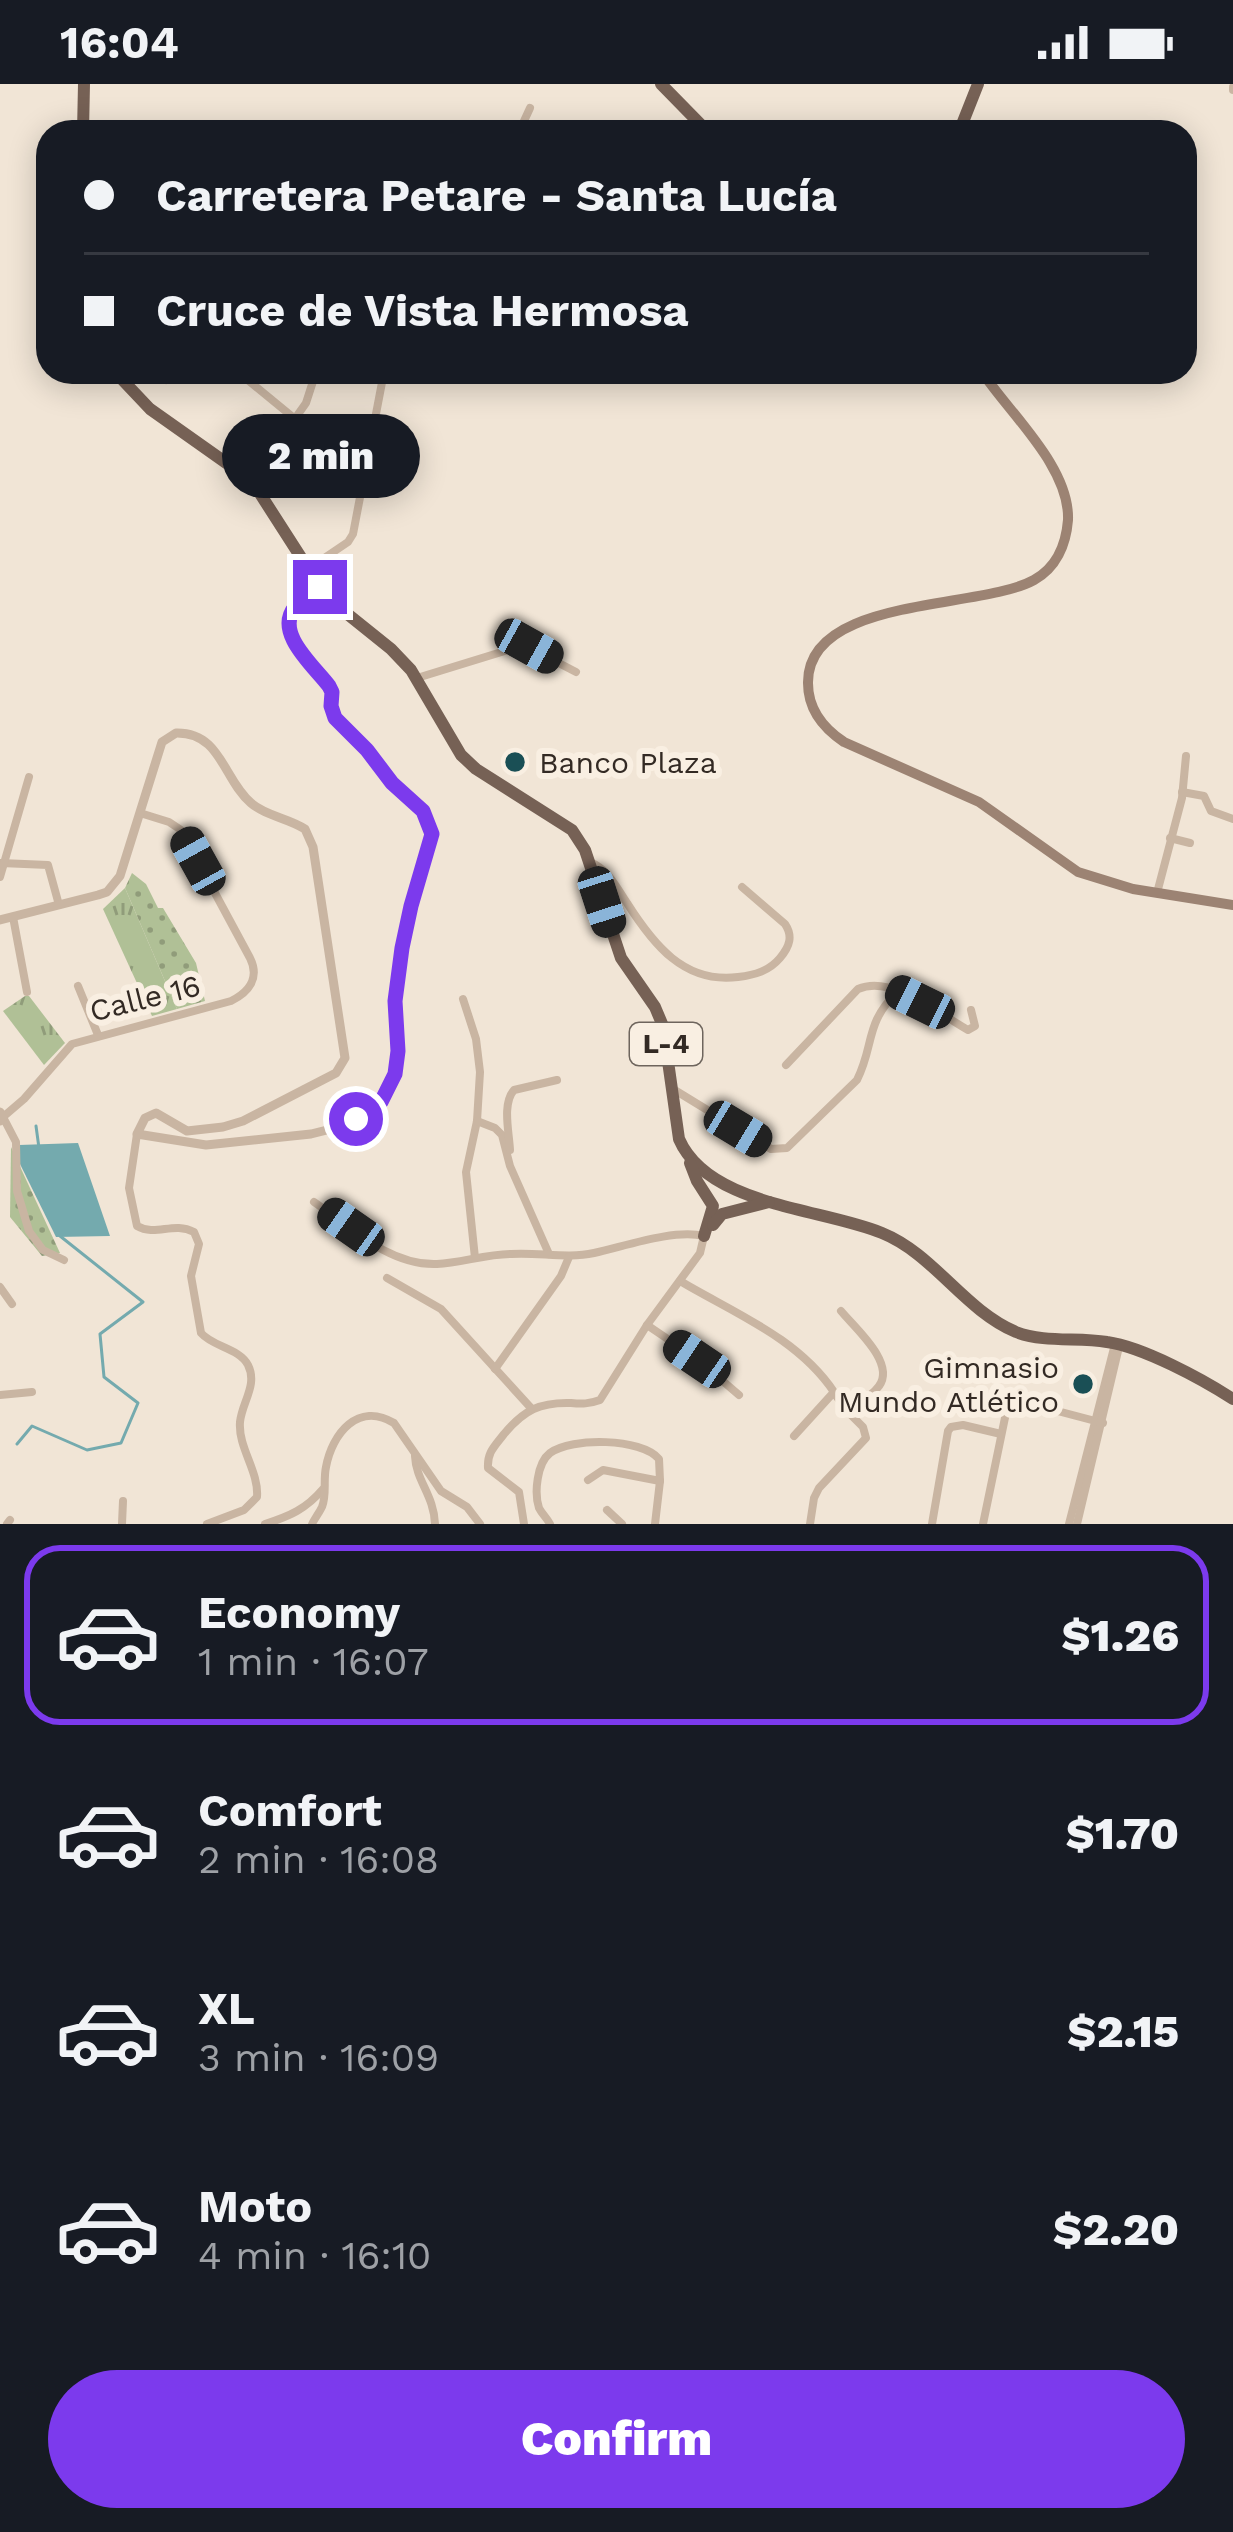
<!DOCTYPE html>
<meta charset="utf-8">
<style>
:root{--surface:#171b24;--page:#242831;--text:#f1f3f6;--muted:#9ea1a6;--line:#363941;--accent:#7c3aed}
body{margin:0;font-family:"Work Sans",sans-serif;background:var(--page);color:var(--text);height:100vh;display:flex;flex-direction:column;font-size:45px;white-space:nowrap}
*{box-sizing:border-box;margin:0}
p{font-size:39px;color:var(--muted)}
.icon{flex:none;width:66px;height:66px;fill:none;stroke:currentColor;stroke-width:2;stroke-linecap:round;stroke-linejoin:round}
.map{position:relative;height:1440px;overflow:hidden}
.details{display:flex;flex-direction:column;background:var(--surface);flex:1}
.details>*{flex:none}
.hud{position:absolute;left:36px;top:36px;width:1161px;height:264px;border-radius:36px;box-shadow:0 6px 30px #0003;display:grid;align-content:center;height:264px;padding:0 48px;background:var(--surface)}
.end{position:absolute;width:54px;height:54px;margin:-27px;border:15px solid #7c3aed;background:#fff;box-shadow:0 0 0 6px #fff}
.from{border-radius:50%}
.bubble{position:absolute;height:84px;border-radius:42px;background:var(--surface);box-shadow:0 6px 30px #0003;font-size:39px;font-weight:800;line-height:84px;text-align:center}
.car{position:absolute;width:36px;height:72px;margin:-36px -18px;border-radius:15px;box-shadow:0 0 9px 3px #0007;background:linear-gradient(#222 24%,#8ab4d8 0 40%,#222 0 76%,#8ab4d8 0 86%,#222 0)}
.hud b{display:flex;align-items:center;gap:42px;height:114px;font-size:45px}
.hud b+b{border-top:3px solid var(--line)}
.hud i{width:30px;height:30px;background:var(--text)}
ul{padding:21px 0 0;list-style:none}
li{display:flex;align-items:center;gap:36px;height:180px;margin:0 24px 18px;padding:0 24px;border:6px solid transparent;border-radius:36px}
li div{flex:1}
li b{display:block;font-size:45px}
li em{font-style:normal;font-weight:800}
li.current{border-color:var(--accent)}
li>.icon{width:108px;height:108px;stroke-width:1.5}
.button{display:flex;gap:24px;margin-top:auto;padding:24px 48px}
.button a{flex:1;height:138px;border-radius:72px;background:var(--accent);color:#fff;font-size:48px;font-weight:800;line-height:138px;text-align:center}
.status{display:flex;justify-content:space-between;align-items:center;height:84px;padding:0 60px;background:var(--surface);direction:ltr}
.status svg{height:33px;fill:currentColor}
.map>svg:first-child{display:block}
</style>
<div class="status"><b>16:04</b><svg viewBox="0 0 49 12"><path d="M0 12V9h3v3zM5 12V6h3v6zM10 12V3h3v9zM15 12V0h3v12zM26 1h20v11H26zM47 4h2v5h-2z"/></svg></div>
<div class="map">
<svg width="1233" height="1440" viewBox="0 0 1233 1440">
<defs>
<pattern id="grass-tufts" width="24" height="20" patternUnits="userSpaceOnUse" patternTransform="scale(3)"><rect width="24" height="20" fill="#b0c096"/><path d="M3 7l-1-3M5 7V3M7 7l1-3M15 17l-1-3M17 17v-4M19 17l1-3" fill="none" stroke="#909c7a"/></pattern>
<pattern id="park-dots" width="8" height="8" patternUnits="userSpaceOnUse" patternTransform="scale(3)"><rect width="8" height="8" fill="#b0c096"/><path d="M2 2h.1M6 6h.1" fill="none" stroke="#909c7a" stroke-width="1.8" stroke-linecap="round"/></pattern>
</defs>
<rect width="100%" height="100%" fill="#f1e5d6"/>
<g fill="url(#grass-tufts)">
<polygon points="125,804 177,925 152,932 103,825"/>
<polygon points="25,912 29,912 65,959 44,981 3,927"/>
</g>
<g fill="url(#park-dots)">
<polygon points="132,789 146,800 158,824 163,824 196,879 205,917 177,925 125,804"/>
<polygon points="11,1063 60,1169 42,1172 10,1133"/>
</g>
<polygon fill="#74aaae" points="78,1059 110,1152 56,1153 19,1078 19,1061"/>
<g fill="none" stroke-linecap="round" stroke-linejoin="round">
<g stroke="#74aaae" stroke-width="3">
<polyline points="36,1042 39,1064"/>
<polyline points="17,1360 32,1342 87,1366 121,1359 138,1319 104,1293 100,1250 143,1218 60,1152"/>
</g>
<g stroke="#c9b5a2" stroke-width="8">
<polyline points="1233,3 1233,6"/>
<polyline points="519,48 530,24"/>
<polyline points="238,288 294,334"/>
<polyline points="166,296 171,288"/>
<polyline points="260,407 268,396 282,353 306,319 316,288"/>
<polyline points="308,485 348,458 353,450 384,288"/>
<polyline points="417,594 524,561 576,588"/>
<polyline points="1182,708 1204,712 1211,727 1233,735"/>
<polyline points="1170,754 1190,759"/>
<path d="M590,778c19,8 26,25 37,41 26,41 57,81 111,74 17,-2 31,-6 42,-19 10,-12 13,-22 5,-34l-43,-37"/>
<polyline points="1,779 48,781 59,821"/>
<polyline points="0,793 29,693"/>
<polyline points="1157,809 1182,714 1186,672"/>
<polyline points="13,833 27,908"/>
<polyline points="78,902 98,951"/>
<polyline points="463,915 476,955 480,988 477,1037 466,1088 475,1174"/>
<path d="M786,981l72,-76c34,-15 81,25 110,41l7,-4 -4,-16"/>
<path d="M673,1005l98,60 16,-1 70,-68c18,-36 7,-56 41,-89"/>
<polyline points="477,1037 495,1044 502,1051 510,1082 549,1170"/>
<path d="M137,1050l-8,54 8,38c19,11 36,-5 57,6l5,12 -8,32 10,57c12,14 38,15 47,32 10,20 -6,37 -8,57 -2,26 19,49 17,75l-13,13 -37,14"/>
<path d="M510,1066c-1,-19 -8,-46 4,-60l43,-10"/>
<path d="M314,1118c36,25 76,64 123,62 24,-1 49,-10 74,-10 28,-2 56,5 83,-1 32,-7 79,-24 110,-17l-4,17 -53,72 -47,75c-11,4 -18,4 -29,3 -31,-1 -47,7 -67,31 -9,12 -17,18 -16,34l31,24 5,32"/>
<path d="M64,1176l-21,-10 -14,-19 -12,-40 -1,-49 -13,-25 21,-18 48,-55 159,-43c18,-9 29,-23 19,-43l-69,-128 -12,-8 -29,-9"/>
<polyline points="387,1194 441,1225 531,1324"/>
<path d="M680,1197c54,32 118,57 154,111l-40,44"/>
<polyline points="0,1203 12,1220"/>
<polyline points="647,1241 697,1275 739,1311"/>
<polyline points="495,1285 561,1192 569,1173"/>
<path d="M834,1309l13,18c10,-7 25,-15 32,-25 17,-23 -24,-58 -38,-75"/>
<polyline points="0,1311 32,1308"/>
<path d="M415,1372c1,25 19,39 20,68"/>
<polyline points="588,1396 603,1386 660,1397"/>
<polyline points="607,1426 622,1440"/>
<polyline points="7,1440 10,1436"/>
<polyline points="122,1440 123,1417"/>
<path d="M265,1440c25,-8 41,-15 58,-35"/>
<path d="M312,1440c0,-1 10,-16 10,-17 5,-12 1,-27 4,-40 6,-33 32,-66 68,-44l47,68 26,16 13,17"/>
<path d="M550,1440c-3,-6 -8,-10 -11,-16 -5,-15 -2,-45 11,-55 22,-16 91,-15 109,6l1,22 -5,43"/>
<polyline points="810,1440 814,1414 819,1404 866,1354 863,1343 847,1327"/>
<polyline points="932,1440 948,1347 951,1343 963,1341 1001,1350"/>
<polyline points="983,1440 1007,1324 1019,1319 1027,1319 1103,1339"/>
<polyline points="1069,1440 1115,1260"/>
<polyline points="1077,1440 1118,1267 1116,1260"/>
</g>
<g stroke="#c9b5a2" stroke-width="9">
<path d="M0,836l98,-25 9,-3 13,-16 42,-134 14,-9c45,-1 47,46 75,70 15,13 37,15 54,26l8,18 32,211 -9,15 -93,48 -20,6 -36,4 -31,-18 -11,5 -8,16 69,11 105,-11 24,-6 37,-18 9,-8 11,-18 6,-33 -3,-50 7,-53 9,-42 21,-72 -9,-23 -31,-28 -25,-33 -32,-32 -4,-12 1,-15 -2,-5c-34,-44 -66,-55 -10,-99"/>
<polyline points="0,1028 3,1033 0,1037"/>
</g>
<path stroke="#9c8373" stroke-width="10" d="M982,288c28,42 88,95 86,148 -2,25 -12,48 -34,60 -54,30 -227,16 -226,103 0,27 15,45 36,59l135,60 99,70 55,17 100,16"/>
<g stroke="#766155" stroke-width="12">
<polyline points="661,0 708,48"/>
<polyline points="83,48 84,0"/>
<polyline points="959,48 978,0"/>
<path d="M115,288l35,37 82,58 27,25 61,95 20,21 51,41 20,21 50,85 15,14 96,61 13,20 36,108 34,49 8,19 16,113c29,67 142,69 203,94 52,21 82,77 134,99 29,11 61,5 91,10 36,5 95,37 126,57"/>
<polyline points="293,525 300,509 300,475"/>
<polyline points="294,525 313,518 338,524"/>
<polyline points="690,1079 697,1097 713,1122 704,1152"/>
<polyline points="713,1141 722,1130 769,1118"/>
</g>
</g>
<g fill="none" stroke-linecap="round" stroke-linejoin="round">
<path stroke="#7c3aed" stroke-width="15" d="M320,503c-8,6 -18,13 -25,20 -21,26 19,59 34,79l3,6 -1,14 4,12 32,32 25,33 31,28 9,23 -21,72 -9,42 -7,53 3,50 -3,23 -14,28 -25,17"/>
</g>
<g fill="#1a4f55" stroke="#f9efe2" stroke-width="4.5">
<circle cx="515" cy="678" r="12"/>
<circle cx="1083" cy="1300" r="12"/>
</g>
<g text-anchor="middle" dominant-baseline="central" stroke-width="12" stroke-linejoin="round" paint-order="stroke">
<rect fill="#f9efe2" stroke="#6e655d" stroke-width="3" x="630" y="939" width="72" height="42" rx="9"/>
<g font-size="27" font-weight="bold" fill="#332a24">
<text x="666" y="960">L-4</text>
</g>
<g font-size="30" fill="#332a24" stroke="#f9efe2" text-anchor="start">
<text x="539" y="678">Banco Plaza</text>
<text x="1059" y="1283" text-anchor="end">Gimnasio<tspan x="1059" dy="34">Mundo Atlético</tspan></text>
</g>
<g font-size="30" fill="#332a24" stroke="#f9efe2">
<text transform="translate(145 914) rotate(-14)">Calle 16</text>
</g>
</g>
</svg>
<i class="end from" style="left:356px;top:1035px"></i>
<i class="end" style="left:320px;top:503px"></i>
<div class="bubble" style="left:222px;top:330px;width:198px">2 min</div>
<i class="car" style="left:529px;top:562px;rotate:119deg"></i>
<i class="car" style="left:198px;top:777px;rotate:331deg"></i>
<i class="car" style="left:602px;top:818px;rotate:162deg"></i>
<i class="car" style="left:920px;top:918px;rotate:296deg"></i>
<i class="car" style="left:738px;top:1045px;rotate:121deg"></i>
<i class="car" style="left:351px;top:1143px;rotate:305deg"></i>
<i class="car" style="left:697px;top:1275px;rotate:304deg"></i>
<div class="hud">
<b><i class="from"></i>Carretera Petare - Santa Lucía</b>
<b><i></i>Cruce de Vista Hermosa</b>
</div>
</div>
<section class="details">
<ul>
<li class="current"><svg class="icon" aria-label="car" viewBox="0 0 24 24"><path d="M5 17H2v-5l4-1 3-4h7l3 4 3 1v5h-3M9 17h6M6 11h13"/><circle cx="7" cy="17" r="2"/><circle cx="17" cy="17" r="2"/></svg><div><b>Economy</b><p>1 min · 16:07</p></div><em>$1.26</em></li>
<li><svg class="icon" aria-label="car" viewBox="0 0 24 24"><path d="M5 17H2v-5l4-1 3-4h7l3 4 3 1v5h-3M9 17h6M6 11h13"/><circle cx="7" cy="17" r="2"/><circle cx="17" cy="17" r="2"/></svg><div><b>Comfort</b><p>2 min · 16:08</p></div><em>$1.70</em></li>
<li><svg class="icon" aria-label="car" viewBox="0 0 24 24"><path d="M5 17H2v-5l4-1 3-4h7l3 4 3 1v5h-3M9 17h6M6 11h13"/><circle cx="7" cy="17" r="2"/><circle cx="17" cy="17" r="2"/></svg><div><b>XL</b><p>3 min · 16:09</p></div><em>$2.15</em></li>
<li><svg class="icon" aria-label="car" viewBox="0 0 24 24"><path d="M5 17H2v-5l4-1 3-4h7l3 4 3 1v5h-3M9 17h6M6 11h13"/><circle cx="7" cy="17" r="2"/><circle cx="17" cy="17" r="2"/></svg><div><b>Moto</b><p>4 min · 16:10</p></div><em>$2.20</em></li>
</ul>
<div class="button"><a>Confirm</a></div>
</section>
